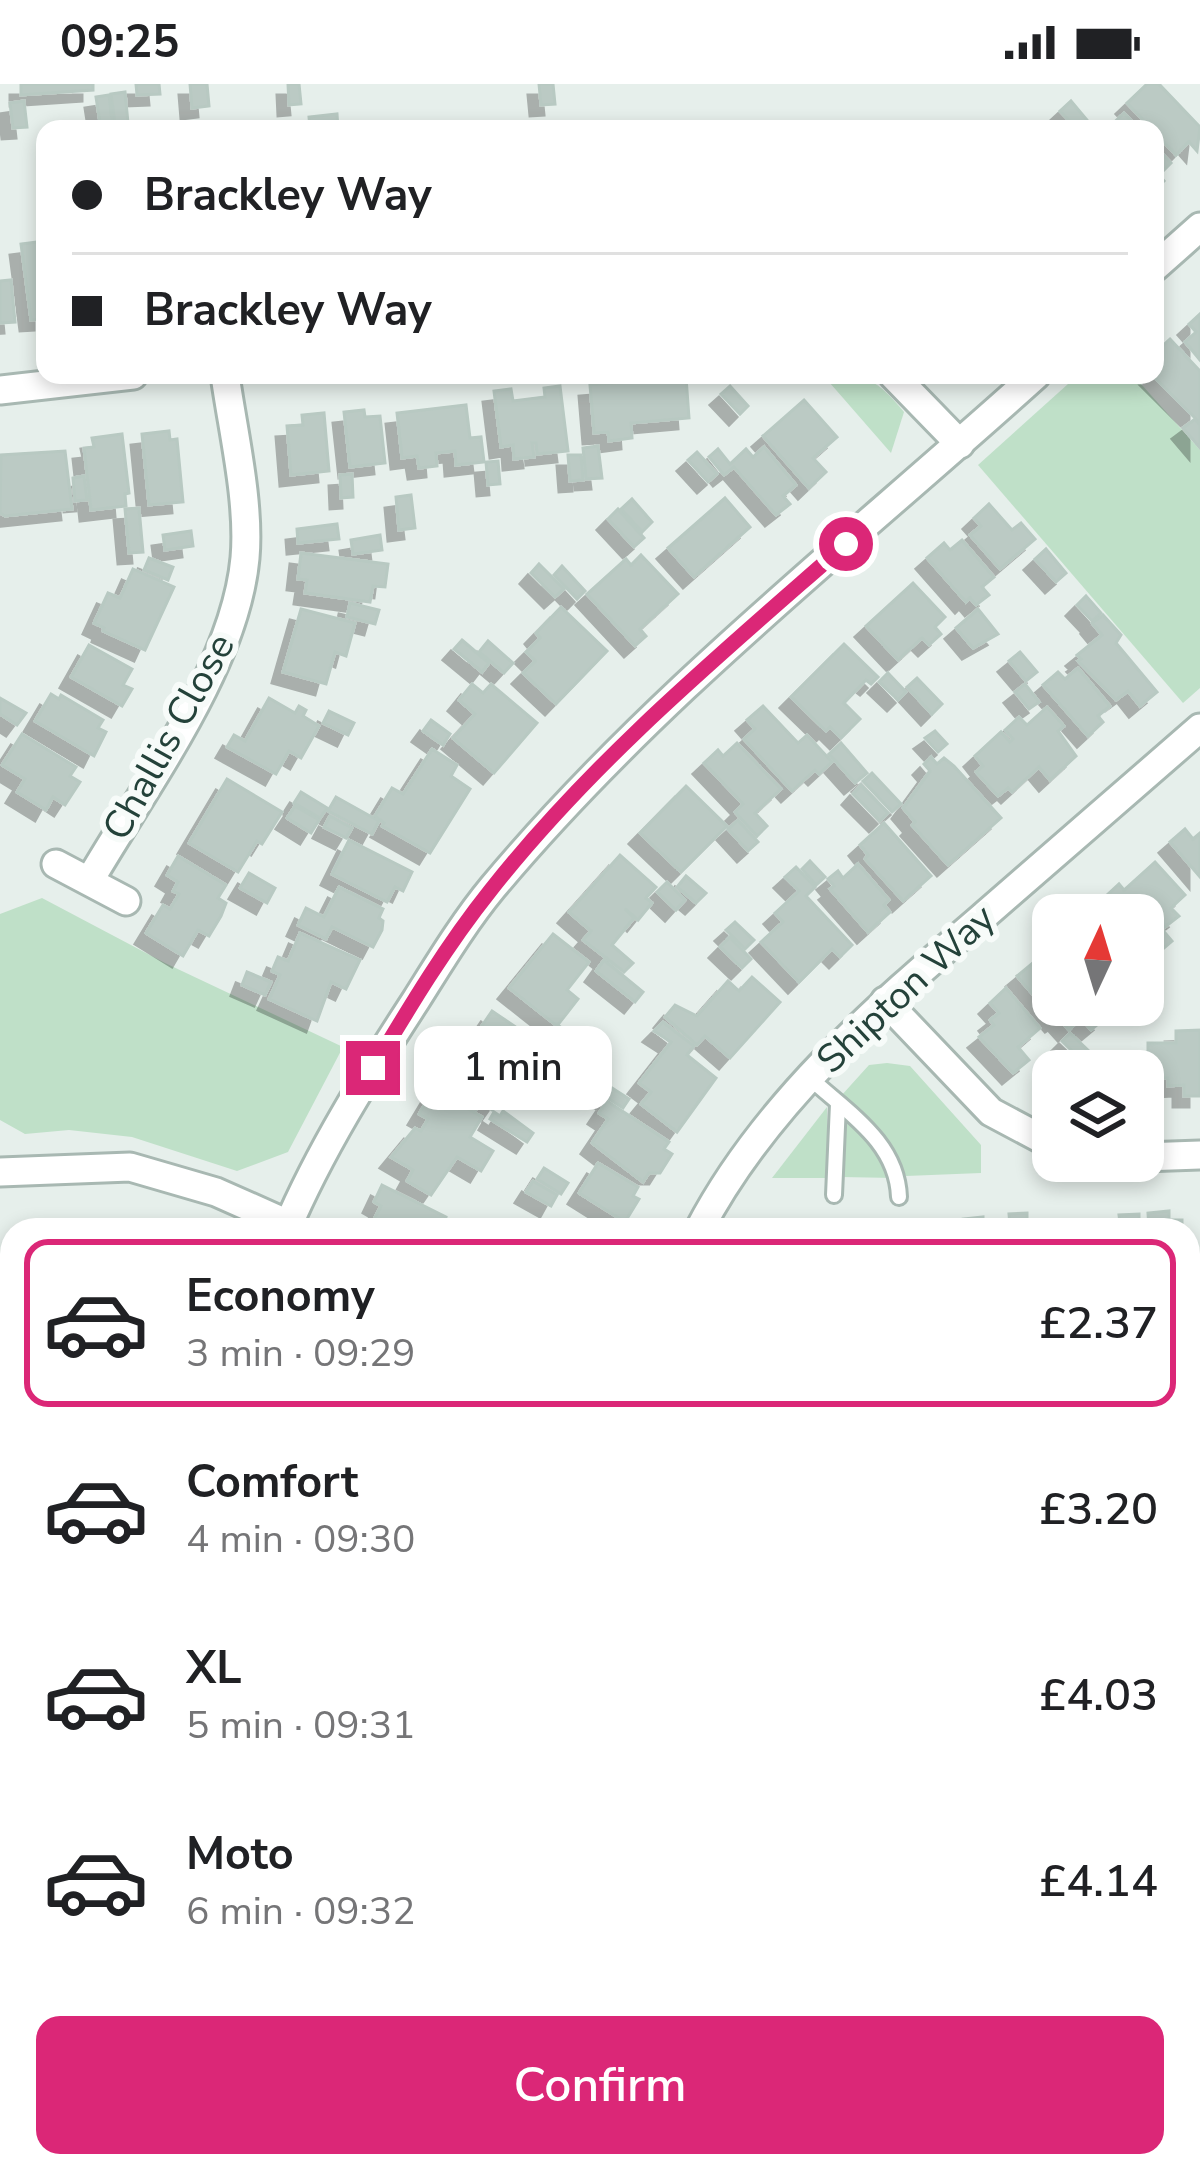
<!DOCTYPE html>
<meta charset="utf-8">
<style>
:root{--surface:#fff;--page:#f2f2f2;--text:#202124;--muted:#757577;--line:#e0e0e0;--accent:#db2777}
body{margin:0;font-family:"Nunito Sans",sans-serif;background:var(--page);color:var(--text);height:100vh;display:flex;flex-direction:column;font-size:45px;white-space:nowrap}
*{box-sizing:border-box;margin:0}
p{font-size:39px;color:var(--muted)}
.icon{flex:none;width:66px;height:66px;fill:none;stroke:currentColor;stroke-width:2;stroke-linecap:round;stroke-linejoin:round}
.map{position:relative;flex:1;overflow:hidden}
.sheet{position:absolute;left:0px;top:1134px;width:1200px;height:960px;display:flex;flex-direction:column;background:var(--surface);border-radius:36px 36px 0 0;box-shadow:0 6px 18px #0003}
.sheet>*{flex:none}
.guide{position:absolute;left:36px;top:36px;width:1128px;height:264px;border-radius:24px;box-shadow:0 6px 18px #0003;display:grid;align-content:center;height:264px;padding:0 36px;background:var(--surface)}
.needle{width:78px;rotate:4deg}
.buttons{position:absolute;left:1032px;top:810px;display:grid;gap:24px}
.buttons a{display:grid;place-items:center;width:132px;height:132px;border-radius:24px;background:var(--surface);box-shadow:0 6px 18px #0003;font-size:60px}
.end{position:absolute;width:54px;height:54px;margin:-27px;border:15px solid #db2777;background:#fff;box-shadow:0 0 0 6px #fff}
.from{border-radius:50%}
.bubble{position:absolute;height:84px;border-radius:24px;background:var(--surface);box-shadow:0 6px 18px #0003;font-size:39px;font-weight:600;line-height:84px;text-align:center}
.guide b{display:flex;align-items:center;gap:42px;height:114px;font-size:45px}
.guide b+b{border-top:3px solid var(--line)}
.guide i{width:30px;height:30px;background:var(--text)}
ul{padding:21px 0 0;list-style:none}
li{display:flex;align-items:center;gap:36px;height:168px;margin:0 24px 18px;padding:0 12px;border:6px solid transparent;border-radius:24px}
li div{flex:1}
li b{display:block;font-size:45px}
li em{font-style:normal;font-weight:600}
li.selected{border-color:var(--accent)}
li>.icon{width:108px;height:108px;stroke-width:1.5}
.cta{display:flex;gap:24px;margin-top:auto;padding:24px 36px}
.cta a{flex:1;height:138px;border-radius:24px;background:var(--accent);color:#fff;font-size:48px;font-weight:600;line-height:138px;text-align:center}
.status{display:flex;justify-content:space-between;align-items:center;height:84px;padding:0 60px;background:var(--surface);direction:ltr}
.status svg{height:33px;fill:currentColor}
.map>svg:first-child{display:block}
</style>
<div class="status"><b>09:25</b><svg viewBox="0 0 49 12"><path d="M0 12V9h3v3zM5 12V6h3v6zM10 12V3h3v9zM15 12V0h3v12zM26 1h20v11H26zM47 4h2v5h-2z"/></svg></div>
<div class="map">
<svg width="1200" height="2094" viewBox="0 0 1200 2094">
<defs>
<filter id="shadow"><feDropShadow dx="-11" dy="11" stdDeviation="0" flood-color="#0004"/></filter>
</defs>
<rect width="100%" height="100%" fill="#e6efeb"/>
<g fill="#bfe0c8">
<path d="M823,291c43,0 53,3 81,37l-13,41z"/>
<polygon points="1078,291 1133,291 1200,366 1200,604 1183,619 978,381"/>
<polygon points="42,814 165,879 343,963 288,1068 237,1087 132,1053 69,1046 25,1050 0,1036 0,830"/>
<polygon points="887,979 910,982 981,1061 981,1089 906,1092 883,1051 857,1032 841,1012 869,981"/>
<polygon points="827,1023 829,1094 772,1094"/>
<polygon points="843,1035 872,1055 895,1094 841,1093"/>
<polygon points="0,1815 12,1820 12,2082 505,2082 503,2094 0,2094"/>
</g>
<g fill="#bbcac4" stroke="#b8c9c2" stroke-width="3" filter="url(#shadow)">
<polygon points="21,0 93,0 93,6 21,11"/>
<polygon points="136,0 159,0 160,10 137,11"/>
<polygon points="190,0 207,0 209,22 192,24"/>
<polygon points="288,0 299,0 301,20 289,21"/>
<polygon points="539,0 553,0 555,20 541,21"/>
<polygon points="1147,0 1159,0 1200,43 1197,67 1189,58 1176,71 1127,19"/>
<polygon points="125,8 128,39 115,41 111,10"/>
<polygon points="109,11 113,45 101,45 96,13"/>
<polygon points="24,17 27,43 13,44 10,19"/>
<polygon points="1071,17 1087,36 1077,45 1060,27"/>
<polygon points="1124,29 1139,45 1107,45"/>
<polygon points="337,30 338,45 310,45 309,33"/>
<polygon points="1155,62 1171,79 1159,91 1164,97 1155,106"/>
<polygon points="45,157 45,235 31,236 21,160"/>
<polygon points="11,196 15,238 0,239 0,197"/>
<polygon points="1200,230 1200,276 1185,258 1196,248 1189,240"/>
<polygon points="1170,255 1200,287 1200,339 1152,291 1155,291 1155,269"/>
<polygon points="686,293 689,334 631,339 632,354 609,357 608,348 594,349 590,301"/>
<polygon points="560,302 568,367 537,370 536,359 532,359 534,373 514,375 513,361 501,363 494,307 511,305 513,317 545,313 544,304"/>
<polygon points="730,302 748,322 740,330 721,310"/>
<polygon points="804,316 837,353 813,374 826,388 809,404 763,352"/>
<polygon points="466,321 470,354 481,353 484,378 456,381 455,367 436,369 437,382 419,384 417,372 402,374 397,329"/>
<polygon points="364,326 365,333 380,332 385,379 350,383 344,328"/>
<polygon points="324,329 329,387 291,391 287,342 303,341 302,331"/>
<polygon points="1195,335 1200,341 1200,364 1183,344"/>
<polygon points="169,347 170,356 177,355 183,418 149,421 142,350"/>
<polygon points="122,350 129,409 125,410 126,422 91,426 84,364 94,363 92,354"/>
<polygon points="598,362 602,394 586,395 583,364"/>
<polygon points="764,363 796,401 783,412 790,420 776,431 734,383 724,391 709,373 718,365 730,380 746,365 753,373"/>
<polygon points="65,367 72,425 5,432 0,429 1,371"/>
<polygon points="697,368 717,390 708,398 688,376"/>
<polygon points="568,371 581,371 583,396 570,397"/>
<polygon points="498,377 500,400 488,401 486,378"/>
<polygon points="352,390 353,413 341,414 340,391"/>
<polygon points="84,392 87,416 75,417 73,394"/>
<polygon points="411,411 415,444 399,446 396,413"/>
<polygon points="725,414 750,443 694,493 668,464"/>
<polygon points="632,415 652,438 642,448 621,425"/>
<polygon points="989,420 1012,446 1021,439 1035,455 1000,485 970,451 981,442 974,434"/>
<polygon points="139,424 143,468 129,469 125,425"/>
<polygon points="618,425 644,454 634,463 608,435"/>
<polygon points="337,440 339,455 298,459 297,445"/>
<polygon points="191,447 193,462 165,466 163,451"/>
<polygon points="380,451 382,466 353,470 351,456"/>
<polygon points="962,456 994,493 982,503 989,511 976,521 970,514 966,518 927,474 944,459 950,466"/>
<polygon points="1046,465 1066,489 1056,498 1035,475"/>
<polygon points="301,469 388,480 385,503 373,502 370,518 305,509 307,496 298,495"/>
<polygon points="641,471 678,510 640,545 646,552 635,562 587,510 626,475 631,481"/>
<polygon points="149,474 173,483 168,496 144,486"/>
<polygon points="539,480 564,505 555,513 531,489"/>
<polygon points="562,482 585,507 577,515 554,491"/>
<polygon points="133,485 174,503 145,566 103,547 104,544 94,539 108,509 120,514"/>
<polygon points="913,499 945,533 935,543 941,550 929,561 922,554 898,576 866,542"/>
<polygon points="1086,512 1101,529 1092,537 1077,521"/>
<polygon points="350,519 379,526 375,540 347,533"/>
<polygon points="561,523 607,567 556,620 523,589 535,577 526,568 540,554 536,549"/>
<polygon points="301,525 355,539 346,572 335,568 326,600 283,588"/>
<polygon points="978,525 998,550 973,564 956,544"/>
<polygon points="1103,531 1121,551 1116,559 1157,608 1140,622 1128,607 1116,616 1078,577 1081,575 1077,571 1102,551 1092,539"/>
<polygon points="462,556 489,579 482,588 454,565"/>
<polygon points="488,557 513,579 504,589 479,568"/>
<polygon points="844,560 878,593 871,600 866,596 844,619 860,635 841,654 830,643 826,647 791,613"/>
<polygon points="89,561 132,585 123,601 132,605 122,622 71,593"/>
<polygon points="1020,568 1037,588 1026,597 1009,577"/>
<polygon points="1078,584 1110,622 1098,632 1103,638 1088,652 1043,601 1058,588 1065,595"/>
<polygon points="888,589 906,608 898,616 879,598"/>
<polygon points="917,594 942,620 932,630 907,603"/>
<polygon points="472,600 483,609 491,600 537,639 494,689 453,654 475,630 459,616"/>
<polygon points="1025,600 1039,618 1029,625 1015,608"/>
<polygon points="51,610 59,615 61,611 103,636 98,644 106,648 94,672 35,637"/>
<polygon points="0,614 26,629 17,641 0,630"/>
<polygon points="269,614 295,629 299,622 306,626 303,632 319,642 301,674 289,667 276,690 227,663 234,651 245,657"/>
<polygon points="763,622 798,659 807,651 832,678 819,690 815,686 792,707 744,655 755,645 747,636"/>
<polygon points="1047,623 1064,642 1058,647 1076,672 1050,696 1039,683 1012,708 1008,704 998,712 976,688 983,682 975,672 1001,648 1010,658 1013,655 1005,646 1019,633 1027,641"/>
<polygon points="329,627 354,639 348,651 323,639"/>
<polygon points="431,636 450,650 443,661 423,647"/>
<polygon points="935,647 947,660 938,668 925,654"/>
<polygon points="22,650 76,683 70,692 80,698 65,721 53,713 46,726 17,708 25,695 2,681"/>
<polygon points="737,659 781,705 755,729 767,742 757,752 735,728 743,720 704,679 718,666 723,672"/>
<polygon points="841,659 867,689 855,699 829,670"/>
<polygon points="432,665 457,681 451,692 470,705 430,769 382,742 384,739 375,732 392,704 403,710"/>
<polygon points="931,673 937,680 944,674 954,682 1001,734 948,781 912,741 915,738 903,724 930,687 924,680"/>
<polygon points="872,689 901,720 892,728 863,697"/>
<polygon points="227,695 282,728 262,760 257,757 238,788 189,759"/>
<polygon points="861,701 888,729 880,737 853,710"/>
<polygon points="686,702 727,742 681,788 640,749"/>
<polygon points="301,708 327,724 320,734 294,719"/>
<polygon points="336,713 379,737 372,750 328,727"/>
<polygon points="295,722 319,736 311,749 287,734"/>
<polygon points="330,732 352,744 346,754 324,743"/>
<polygon points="738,736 758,758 748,767 728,745"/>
<polygon points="884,739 931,792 903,817 865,775 868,771 860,761"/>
<polygon points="1185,745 1193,755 1200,749 1200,793 1170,758"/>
<polygon points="349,756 412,788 403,807 395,803 387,818 332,790"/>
<polygon points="620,771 656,803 646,814 652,819 638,836 625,825 634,834 612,861 633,879 624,888 583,856 591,847 569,828"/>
<polygon points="178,772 226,801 218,814 226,819 221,832 209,852 198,846 183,872 146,849 163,821 170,825 179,810 173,807 178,798 167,791"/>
<polygon points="810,777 825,793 816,801 802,785"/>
<polygon points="1155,778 1185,811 1171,824 1179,832 1165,843 1157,834 1155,837 1172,857 1157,870 1149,862 1143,867 1143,831 1101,831 1094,823 1119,800 1124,806"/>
<polygon points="858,780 889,816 884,821 890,828 868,848 830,805 834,802 828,795 838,787 843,794"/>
<polygon points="796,783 815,803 806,812 852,861 840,873 832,865 799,898 761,858 783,838 775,829 799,807 785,793"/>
<polygon points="249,789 275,804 267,819 240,804"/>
<polygon points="686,792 706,809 696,819 677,803"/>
<polygon points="667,798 685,816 676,826 657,808"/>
<polygon points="339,803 383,825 379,834 383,837 382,846 373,863 332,843 326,855 298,841 306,824 324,833"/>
<polygon points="735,838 754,856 745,865 726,846"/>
<polygon points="300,849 360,876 346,905 331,898 317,937 269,915 280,891 272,887 278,873 288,877"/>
<polygon points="553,850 589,878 567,906 578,915 557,942 509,904"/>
<polygon points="730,853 751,875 742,884 720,863"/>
<polygon points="1046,868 1053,876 1053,921 1092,921 1104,935 1091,946 1081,934 1069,946 1059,935 1056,937 1017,892"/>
<polygon points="604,876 643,908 635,918 596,887"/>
<polygon points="247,888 271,898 265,911 242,901"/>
<polygon points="752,893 780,918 730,974 705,952 697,961 665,933 675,921 697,932 728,897 739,907"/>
<polygon points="1006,904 1040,944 1018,963 1029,976 1013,989 979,953 994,941 990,936 999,929 990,919"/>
<polygon points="492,927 539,959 492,1026 481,1018 476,1026 459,1015 465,1006 447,993"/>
<polygon points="663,938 694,962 687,971 716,994 677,1048 641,1020 651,1008 639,999 671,958 654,947"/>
<polygon points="559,942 597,969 589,980 551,953"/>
<polygon points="1200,946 1200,1012 1184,1012 1184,1001 1168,1002 1168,994 1143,994 1143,987 1137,987 1137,970 1148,970 1148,959 1176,959 1176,947"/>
<polygon points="1070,949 1090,968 1082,977 1062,957"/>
<polygon points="548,956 576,976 570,985 542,965"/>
<polygon points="609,1002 629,1015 623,1024 603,1011"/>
<polygon points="434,1005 482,1033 470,1053 493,1067 481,1087 457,1073 431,1111 407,1097 413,1086 391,1073 415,1044 421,1047 428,1035 419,1030"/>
<polygon points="607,1017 669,1058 664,1065 672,1070 660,1089 649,1089 643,1098 592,1059 608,1035 599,1029"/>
<polygon points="503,1027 533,1049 527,1058 490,1035 494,1028 500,1032"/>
<polygon points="598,1079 638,1103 633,1112 639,1115 625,1138 579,1109"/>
<polygon points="544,1084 568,1099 561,1110 537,1095"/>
<polygon points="533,1097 557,1111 551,1122 526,1108"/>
<polygon points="382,1101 446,1133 442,1146 393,1146 373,1137 381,1122 374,1118"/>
<polygon points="1169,1127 1169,1136 1182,1136 1182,1146 1149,1146 1148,1129"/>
<polygon points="1027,1129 1027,1140 1078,1139 1078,1146 997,1146 997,1143 1010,1142 1009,1130"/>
<polygon points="1139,1130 1139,1146 1102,1146 1102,1139 1120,1139 1119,1131"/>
<polygon points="983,1133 983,1146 963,1146 963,1135"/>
<polygon points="5,1183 12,1186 7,1212 0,1209"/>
<polygon points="1188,1211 1199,1211 1199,1235 1188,1236"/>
<polygon points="1188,1359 1200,1359 1200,1412 1188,1413"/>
<polygon points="12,1461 12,1514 0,1502 6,1492 0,1486 0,1473"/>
<polygon points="1200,1626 1200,1652 1191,1653 1189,1627"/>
<rect x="1188" y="1858" width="12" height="78"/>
</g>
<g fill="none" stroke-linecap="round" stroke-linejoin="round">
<g stroke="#a8b8b2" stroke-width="20">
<g id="service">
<path d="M810,994c38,35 87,64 89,119"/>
<polyline points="834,1111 838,1020"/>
<polyline points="699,2094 704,2082"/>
</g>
</g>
<g stroke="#a8b8b2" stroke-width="33">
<g id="minor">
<polyline points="1155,183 1200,143"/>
<polyline points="893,291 960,360"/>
<polyline points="0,306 133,291"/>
<polyline points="56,780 126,817"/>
<path d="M90,796c54,-93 145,-213 155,-322 5,-56 -12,-126 -20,-183"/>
<polyline points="885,917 991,1028 1053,1061"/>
<polyline points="1143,1073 1200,1071"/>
<polyline points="0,1088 130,1083 216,1108 288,1140"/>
<path d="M286,1146c34,-80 82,-156 130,-230 24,-38 48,-78 77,-113 160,-191 358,-345 543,-512"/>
<path d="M699,1146c66,-127 180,-224 287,-316 71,-62 143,-124 214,-186"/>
<polyline points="1188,1491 1200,1490"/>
</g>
</g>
<g stroke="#a8b8b2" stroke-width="39">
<g id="tertiary">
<polyline points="0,1748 12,1751"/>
<polyline points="1188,2041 1200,2041"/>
</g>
</g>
<use href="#service" stroke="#fff" stroke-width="14"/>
<use href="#minor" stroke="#fff" stroke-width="27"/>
<use href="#tertiary" stroke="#fff" stroke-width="33"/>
</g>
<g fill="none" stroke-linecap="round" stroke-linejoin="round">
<path stroke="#db2777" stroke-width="15" d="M373,984c36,-60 73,-122 117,-177 103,-131 232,-238 356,-347"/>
</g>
<g text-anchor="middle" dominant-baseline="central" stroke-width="12" stroke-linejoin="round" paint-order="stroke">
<g font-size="39" fill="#24423a" stroke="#f7fbf9">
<text transform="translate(169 653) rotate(-61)">Challis Close</text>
<text transform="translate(906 905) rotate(-43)">Shipton Way</text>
</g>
</g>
</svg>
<div class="buttons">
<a><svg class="needle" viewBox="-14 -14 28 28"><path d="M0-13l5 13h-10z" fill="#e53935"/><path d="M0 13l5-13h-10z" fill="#757577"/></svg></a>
<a><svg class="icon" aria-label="layers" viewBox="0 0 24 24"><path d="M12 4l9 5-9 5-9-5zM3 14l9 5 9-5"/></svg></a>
</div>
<i class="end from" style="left:846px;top:460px"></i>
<i class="end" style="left:373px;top:984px"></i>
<div class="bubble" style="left:414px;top:942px;width:198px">1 min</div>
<div class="guide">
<b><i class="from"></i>Brackley Way</b>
<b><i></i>Brackley Way</b>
</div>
<section class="sheet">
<ul>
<li class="selected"><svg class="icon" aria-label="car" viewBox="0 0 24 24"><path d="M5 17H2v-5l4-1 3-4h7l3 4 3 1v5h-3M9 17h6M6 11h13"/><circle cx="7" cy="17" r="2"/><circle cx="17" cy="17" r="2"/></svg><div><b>Economy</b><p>3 min · 09:29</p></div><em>£2.37</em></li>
<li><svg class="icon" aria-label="car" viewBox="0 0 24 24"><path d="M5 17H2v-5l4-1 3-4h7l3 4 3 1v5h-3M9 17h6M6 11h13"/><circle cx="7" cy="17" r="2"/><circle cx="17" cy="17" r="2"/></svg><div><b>Comfort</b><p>4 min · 09:30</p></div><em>£3.20</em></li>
<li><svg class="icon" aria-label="car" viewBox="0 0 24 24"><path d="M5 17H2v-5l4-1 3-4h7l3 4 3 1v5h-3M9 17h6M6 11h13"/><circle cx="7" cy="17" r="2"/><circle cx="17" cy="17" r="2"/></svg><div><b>XL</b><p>5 min · 09:31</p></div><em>£4.03</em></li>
<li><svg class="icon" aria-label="car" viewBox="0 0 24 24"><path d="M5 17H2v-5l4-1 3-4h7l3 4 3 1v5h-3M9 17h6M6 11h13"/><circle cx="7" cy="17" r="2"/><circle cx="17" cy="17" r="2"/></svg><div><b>Moto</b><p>6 min · 09:32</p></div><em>£4.14</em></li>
</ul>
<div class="cta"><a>Confirm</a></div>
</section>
</div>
